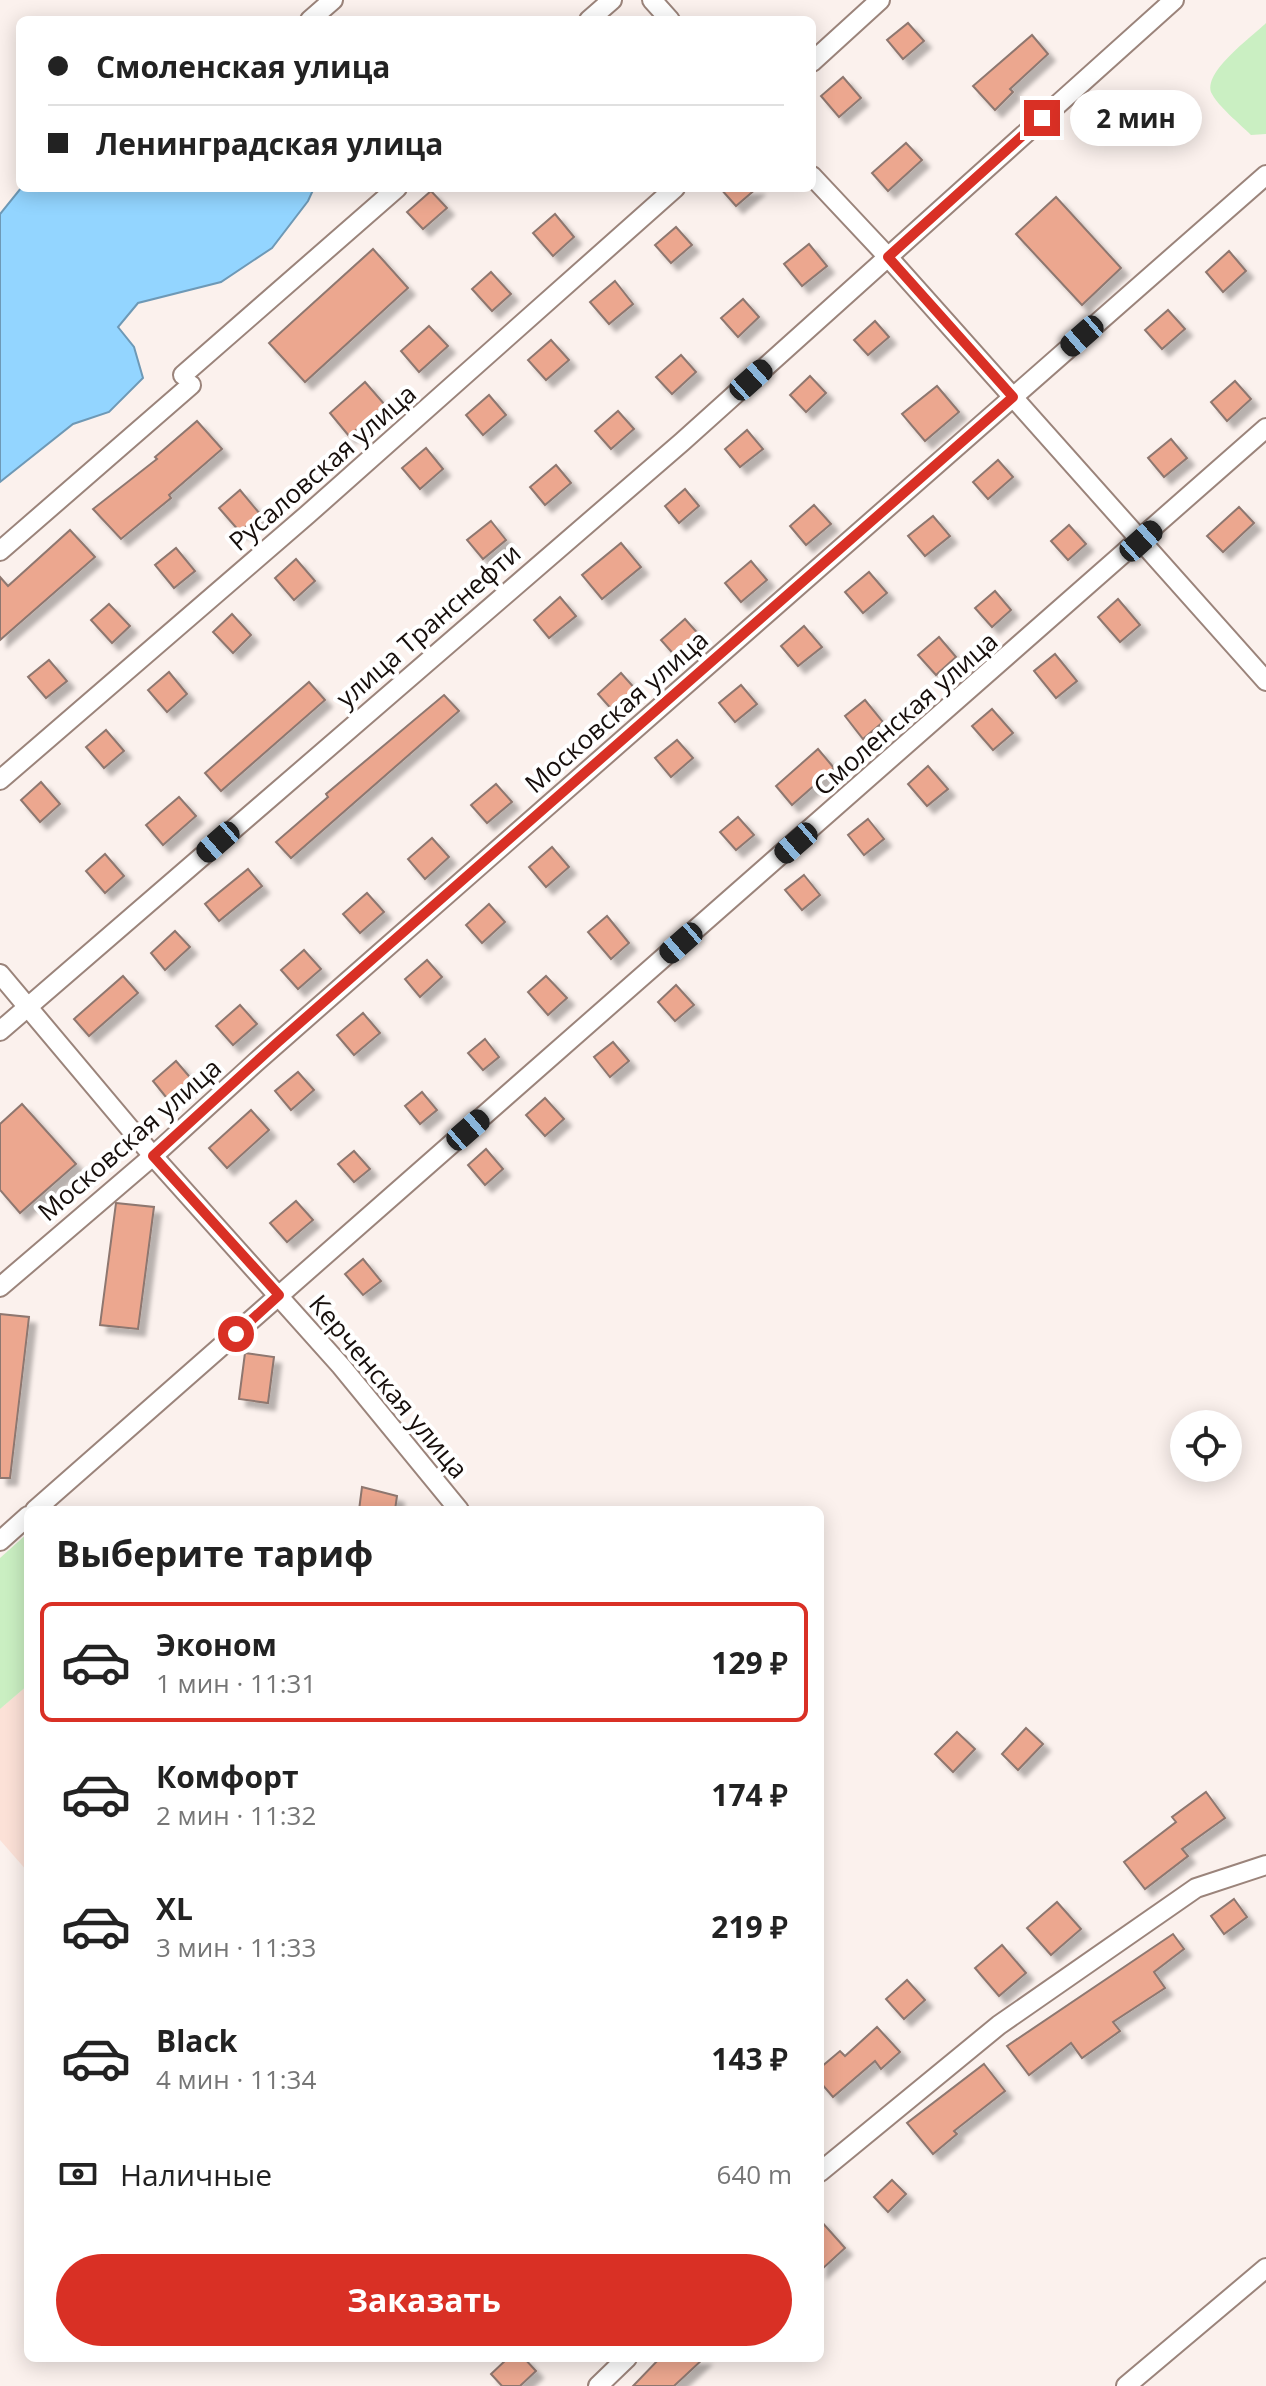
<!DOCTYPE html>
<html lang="ru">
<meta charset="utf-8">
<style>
:root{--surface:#fff;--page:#f2f2f2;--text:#222;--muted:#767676;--line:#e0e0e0;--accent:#d93025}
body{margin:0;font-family:"Open Sans",sans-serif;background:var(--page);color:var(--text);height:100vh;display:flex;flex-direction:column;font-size:30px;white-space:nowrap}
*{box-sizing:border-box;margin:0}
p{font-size:26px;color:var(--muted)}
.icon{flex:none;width:44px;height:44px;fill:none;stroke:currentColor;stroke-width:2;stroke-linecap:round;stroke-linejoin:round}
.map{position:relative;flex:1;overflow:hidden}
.side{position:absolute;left:24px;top:1506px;width:800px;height:856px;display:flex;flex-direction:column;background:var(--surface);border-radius:12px;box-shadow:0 4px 20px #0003}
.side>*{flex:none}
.guide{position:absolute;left:16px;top:16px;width:800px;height:176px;border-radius:12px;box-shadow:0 4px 20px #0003;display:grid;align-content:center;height:176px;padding:0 32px;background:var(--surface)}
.buttons{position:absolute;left:1170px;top:1410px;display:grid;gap:16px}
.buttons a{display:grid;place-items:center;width:72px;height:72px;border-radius:50%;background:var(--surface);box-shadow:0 4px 20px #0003;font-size:40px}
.end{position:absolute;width:36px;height:36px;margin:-18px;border:10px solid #d93025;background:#fff;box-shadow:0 0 0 4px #fff}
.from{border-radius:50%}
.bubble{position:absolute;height:56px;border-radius:28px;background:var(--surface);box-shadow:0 4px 20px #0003;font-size:26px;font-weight:700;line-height:56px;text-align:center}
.car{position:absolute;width:24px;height:48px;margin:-24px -12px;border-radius:10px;box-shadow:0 0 6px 2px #0007;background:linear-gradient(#222 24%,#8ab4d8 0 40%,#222 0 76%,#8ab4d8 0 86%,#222 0)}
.guide b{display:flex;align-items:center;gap:28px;height:76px;font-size:30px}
.guide b+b{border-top:2px solid var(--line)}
.guide i{width:20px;height:20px;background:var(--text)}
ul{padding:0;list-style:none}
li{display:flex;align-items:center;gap:24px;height:120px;margin:0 16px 12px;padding:0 16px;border:4px solid transparent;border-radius:12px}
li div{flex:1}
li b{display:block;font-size:30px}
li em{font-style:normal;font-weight:700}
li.active{border-color:var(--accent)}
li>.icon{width:72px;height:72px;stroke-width:1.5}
h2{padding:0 32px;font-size:36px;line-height:96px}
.pay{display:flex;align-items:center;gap:20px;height:88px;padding:0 32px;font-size:30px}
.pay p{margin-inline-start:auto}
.cta{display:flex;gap:16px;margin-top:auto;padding:16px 32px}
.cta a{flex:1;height:92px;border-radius:48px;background:var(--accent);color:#fff;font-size:32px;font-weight:700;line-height:92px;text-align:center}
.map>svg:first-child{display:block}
</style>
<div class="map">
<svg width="1266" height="2386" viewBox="0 0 1266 2386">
<defs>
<filter id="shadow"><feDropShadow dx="7" dy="7" stdDeviation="2" flood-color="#0004"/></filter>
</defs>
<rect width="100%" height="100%" fill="#fbf1ed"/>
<polygon fill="#fce1d7" points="28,1685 28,1872 0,1840 0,1709"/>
<g fill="#caefc2">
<path d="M1266,23v111l-15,1c-11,-11 -33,-29 -39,-41 -11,-21 40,-57 54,-71z"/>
<polygon points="28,1533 28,1685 0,1709 0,1558"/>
</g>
<polygon fill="#93d5ff" stroke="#6e99b6" stroke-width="2" points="21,188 314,188 308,201 272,248 221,282 138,303 118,327 134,347 143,378 109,412 73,424 0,482 0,214"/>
<g fill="#eca78f" stroke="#8e776f" stroke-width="2" filter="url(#shadow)">
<polygon points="908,23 924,41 903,59 887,40"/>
<polygon points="1032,35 1048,54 1010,89 1013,92 995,110 973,86"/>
<polygon points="843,77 861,98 839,117 821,96"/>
<polygon points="906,143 922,160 888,191 872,173"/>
<polygon points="720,188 757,188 736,206"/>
<polygon points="431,191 447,208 423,229 407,212"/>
<polygon points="1056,197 1121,268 1082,305 1016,234"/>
<polygon points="555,214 574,237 553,256 533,233"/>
<polygon points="676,227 692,245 671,263 655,245"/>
<polygon points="809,244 827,266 802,286 784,264"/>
<polygon points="373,249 408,288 305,382 269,343"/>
<polygon points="1229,251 1246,271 1223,292 1206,272"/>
<polygon points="491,272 511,294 492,311 472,289"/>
<polygon points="615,281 633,304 609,324 590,302"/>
<polygon points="743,299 759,317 738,337 721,318"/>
<polygon points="1168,310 1185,329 1162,349 1145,330"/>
<polygon points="875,321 889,337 868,355 854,340"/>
<polygon points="429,326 448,346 419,372 401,351"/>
<polygon points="551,340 569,360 546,380 528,360"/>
<polygon points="681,355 696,372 672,394 656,377"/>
<polygon points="810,376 826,393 806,412 790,395"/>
<polygon points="1235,381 1251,399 1227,421 1211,402"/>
<polygon points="365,382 385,405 349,436 330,413"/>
<polygon points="937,386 959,412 925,441 902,414"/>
<polygon points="489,395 506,415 483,435 466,415"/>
<polygon points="618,411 634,429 611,449 595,431"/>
<polygon points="197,421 222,449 169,495 171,498 121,539 93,509 157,459 155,457"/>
<polygon points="747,430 763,449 740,467 725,449"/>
<polygon points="1171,439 1187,458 1164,477 1148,458"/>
<polygon points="426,448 443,469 420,489 402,468"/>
<polygon points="998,460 1013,477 988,499 973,482"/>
<polygon points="556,465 571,483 545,505 530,487"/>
<polygon points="685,489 699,506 679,523 665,506"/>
<polygon points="240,490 260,514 240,532 219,508"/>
<polygon points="814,505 831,524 806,545 790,526"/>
<polygon points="1239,507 1254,523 1223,552 1207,536"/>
<polygon points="933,516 950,536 925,556 908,536"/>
<polygon points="491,521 506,540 483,559 467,540"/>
<polygon points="1069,525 1086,544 1068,560 1051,541"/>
<polygon points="70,530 95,557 0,640 0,577 8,586"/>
<polygon points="621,543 641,567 602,599 582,575"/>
<polygon points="176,548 195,571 174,588 155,565"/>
<polygon points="296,559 315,581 294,600 275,578"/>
<polygon points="751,561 767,580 741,602 725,583"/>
<polygon points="869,572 887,593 863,613 845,592"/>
<polygon points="995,591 1011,610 992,627 975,608"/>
<polygon points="560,597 576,616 549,638 534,620"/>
<polygon points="1118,599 1140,625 1120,642 1098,617"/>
<polygon points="109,604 130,626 112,643 91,620"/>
<polygon points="232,614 251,635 233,653 213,632"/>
<polygon points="685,619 701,637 677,658 661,640"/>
<polygon points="804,626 822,647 798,666 781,646"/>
<polygon points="939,637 956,657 936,675 918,655"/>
<polygon points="1055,654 1077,681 1056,698 1034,671"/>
<polygon points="49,660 67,681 46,698 28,677"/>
<polygon points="169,672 187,694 167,712 148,690"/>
<polygon points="621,673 637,691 614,712 598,694"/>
<polygon points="309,682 325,700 221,791 205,773"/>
<polygon points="741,685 757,704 735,722 719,703"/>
<polygon points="444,695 459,711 291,858 276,842 328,797 326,794"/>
<polygon points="865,700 883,722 863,739 845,716"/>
<polygon points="992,709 1013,733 993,750 972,726"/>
<polygon points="106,730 124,751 104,768 86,747"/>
<polygon points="677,740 693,758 671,777 655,758"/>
<polygon points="818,749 834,768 792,805 776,786"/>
<polygon points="928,766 948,789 927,806 908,784"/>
<polygon points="41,782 60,804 40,822 21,800"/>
<polygon points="496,784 512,802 487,823 471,805"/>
<polygon points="179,797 196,816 163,845 146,825"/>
<polygon points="738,817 754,835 736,850 720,832"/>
<polygon points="868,819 884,839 864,855 848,835"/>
<polygon points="432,838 449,857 425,879 408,859"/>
<polygon points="552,847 569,867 546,887 529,867"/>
<polygon points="105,854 124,876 105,893 86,871"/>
<polygon points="248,869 262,886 219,921 205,904"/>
<polygon points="804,875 820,895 802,910 785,890"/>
<polygon points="367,893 384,912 360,933 343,914"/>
<polygon points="489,904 505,922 482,943 466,925"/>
<polygon points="607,916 629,943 611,959 588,932"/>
<polygon points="175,931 190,947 165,970 151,953"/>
<polygon points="304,950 321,969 298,989 281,970"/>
<polygon points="427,960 442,977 420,997 405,979"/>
<polygon points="123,976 138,993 89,1036 74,1019"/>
<polygon points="546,976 567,998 548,1015 528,992"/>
<polygon points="676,985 694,1005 675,1021 658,1002"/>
<polygon points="240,1005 257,1024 233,1045 216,1026"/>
<polygon points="363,1013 380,1033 354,1055 337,1035"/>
<polygon points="485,1039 499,1057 483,1070 468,1053"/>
<polygon points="613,1042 629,1061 610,1077 594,1057"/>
<polygon points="176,1061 194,1082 170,1102 153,1081"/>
<polygon points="298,1072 314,1090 291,1110 275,1091"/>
<polygon points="422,1092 437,1110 420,1124 405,1106"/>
<polygon points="545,1098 564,1119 545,1136 526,1115"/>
<polygon points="22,1104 76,1164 20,1213 0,1190 0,1124"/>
<polygon points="251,1110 269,1130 227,1168 209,1148"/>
<polygon points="486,1149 503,1169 485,1185 468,1165"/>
<polygon points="354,1151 370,1169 354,1182 338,1164"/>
<polygon points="296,1201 313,1220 287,1242 270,1223"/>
<polygon points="116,1203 154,1207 138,1329 100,1325"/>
<polygon points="363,1259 381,1281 363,1295 345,1274"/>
<polygon points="0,1314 29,1317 10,1478 0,1478"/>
<polygon points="245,1353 274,1357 268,1403 239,1399"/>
<polygon points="362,1487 397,1496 395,1510 359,1510"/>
<polygon points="1026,1728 1043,1744 1018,1770 1002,1754"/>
<polygon points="957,1732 975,1749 953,1772 935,1754"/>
<polygon points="1206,1792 1225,1818 1182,1849 1188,1856 1145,1889 1124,1862 1176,1822 1172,1817"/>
<polygon points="1234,1899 1247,1917 1224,1934 1211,1916"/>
<polygon points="1057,1902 1081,1929 1051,1955 1027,1928"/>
<polygon points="1173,1934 1184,1949 1154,1972 1165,1988 1113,2022 1120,2031 1082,2058 1071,2043 1029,2075 1007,2046"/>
<polygon points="1002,1945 1026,1973 999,1996 975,1968"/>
<polygon points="907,1980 925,2000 904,2019 886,1999"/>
<polygon points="877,2027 900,2052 881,2069 875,2061 833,2097 820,2082 820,2068 840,2051 845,2056"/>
<polygon points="984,2064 1005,2091 954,2131 957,2134 933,2154 907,2123"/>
<polygon points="892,2180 906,2194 888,2212 874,2197"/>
<polygon points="820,2220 845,2248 820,2271"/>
<polygon points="508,2358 524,2358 536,2371 520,2386 502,2386 491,2374"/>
<polygon points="660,2358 704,2358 674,2386 633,2386"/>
</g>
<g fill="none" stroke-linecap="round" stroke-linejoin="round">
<g stroke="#9b847b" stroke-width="22">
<g id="street">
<polyline points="652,0 670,20"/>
<polyline points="310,20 333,0"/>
<polyline points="589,20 612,0"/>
<polyline points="812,62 880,0"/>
<polyline points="812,176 888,257 1266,681"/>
<polyline points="183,375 397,188"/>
<polyline points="0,551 191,385"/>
<polyline points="0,780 307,515 675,188"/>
<polyline points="0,974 153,1156 341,1366 459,1510"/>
<polyline points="0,1031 682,442 1174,0"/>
<polyline points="0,1287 153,1156 256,1062 1266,175"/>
<polyline points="35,1510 1266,428"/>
<polyline points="0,1541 28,1516"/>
<polyline points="820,2172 999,2025 1196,1888 1266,1865"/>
<polyline points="598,2386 627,2358"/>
<polyline points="1126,2386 1266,2268"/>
</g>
</g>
<use href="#street" stroke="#fff" stroke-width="18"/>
</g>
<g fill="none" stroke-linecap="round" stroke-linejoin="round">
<polyline stroke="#d93025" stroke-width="10" points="236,1334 279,1295 153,1156 278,1042 1013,397 888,257 1042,118"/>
</g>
<g text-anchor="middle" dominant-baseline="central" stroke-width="8" stroke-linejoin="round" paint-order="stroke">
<g font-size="26" fill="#160e0b" stroke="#fff">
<text transform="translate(322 467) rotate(-41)">Русаловская улица</text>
<text transform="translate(428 625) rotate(-41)">улица Транснефти</text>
<text transform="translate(616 711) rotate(-41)">Московская улица</text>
<text transform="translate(905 713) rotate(-41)">Смоленская улица</text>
<text transform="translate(129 1139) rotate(-41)">Московская улица</text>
<text transform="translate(389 1386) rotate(50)">Керченская улица</text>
</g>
</g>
</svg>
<div class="buttons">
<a><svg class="icon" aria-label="locate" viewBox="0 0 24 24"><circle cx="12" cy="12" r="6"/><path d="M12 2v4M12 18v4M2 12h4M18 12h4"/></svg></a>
</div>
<i class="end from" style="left:236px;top:1334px"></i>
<i class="end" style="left:1042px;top:118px"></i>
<div class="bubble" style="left:1070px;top:90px;width:132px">2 мин</div>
<i class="car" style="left:1082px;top:336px;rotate:229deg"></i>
<i class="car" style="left:751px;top:380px;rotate:48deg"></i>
<i class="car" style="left:1141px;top:541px;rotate:48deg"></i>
<i class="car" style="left:218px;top:842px;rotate:229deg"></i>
<i class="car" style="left:796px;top:843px;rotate:229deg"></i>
<i class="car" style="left:681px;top:943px;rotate:229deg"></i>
<i class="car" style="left:468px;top:1130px;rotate:49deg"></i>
<div class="guide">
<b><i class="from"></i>Смоленская улица</b>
<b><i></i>Ленинградская улица</b>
</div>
<section class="side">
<h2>Выберите тариф</h2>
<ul>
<li class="active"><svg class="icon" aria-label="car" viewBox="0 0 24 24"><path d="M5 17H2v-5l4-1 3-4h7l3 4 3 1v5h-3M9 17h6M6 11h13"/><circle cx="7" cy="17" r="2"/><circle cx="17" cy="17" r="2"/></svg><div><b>Эконом</b><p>1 мин · 11:31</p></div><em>129 ₽</em></li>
<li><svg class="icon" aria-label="car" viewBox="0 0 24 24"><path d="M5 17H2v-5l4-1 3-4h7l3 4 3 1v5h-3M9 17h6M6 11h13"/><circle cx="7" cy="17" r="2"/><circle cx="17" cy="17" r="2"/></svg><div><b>Комфорт</b><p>2 мин · 11:32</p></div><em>174 ₽</em></li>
<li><svg class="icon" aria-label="car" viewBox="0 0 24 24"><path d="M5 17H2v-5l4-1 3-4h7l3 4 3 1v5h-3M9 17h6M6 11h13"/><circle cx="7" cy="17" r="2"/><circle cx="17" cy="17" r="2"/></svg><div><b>XL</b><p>3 мин · 11:33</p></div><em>219 ₽</em></li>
<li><svg class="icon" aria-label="car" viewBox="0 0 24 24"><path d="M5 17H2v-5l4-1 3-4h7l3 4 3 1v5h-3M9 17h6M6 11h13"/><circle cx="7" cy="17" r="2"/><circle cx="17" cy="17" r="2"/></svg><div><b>Black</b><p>4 мин · 11:34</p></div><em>143 ₽</em></li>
</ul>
<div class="pay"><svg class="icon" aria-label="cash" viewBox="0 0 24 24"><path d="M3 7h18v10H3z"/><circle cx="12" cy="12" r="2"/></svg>Наличные<p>640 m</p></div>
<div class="cta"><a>Заказать</a></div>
</section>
</div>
